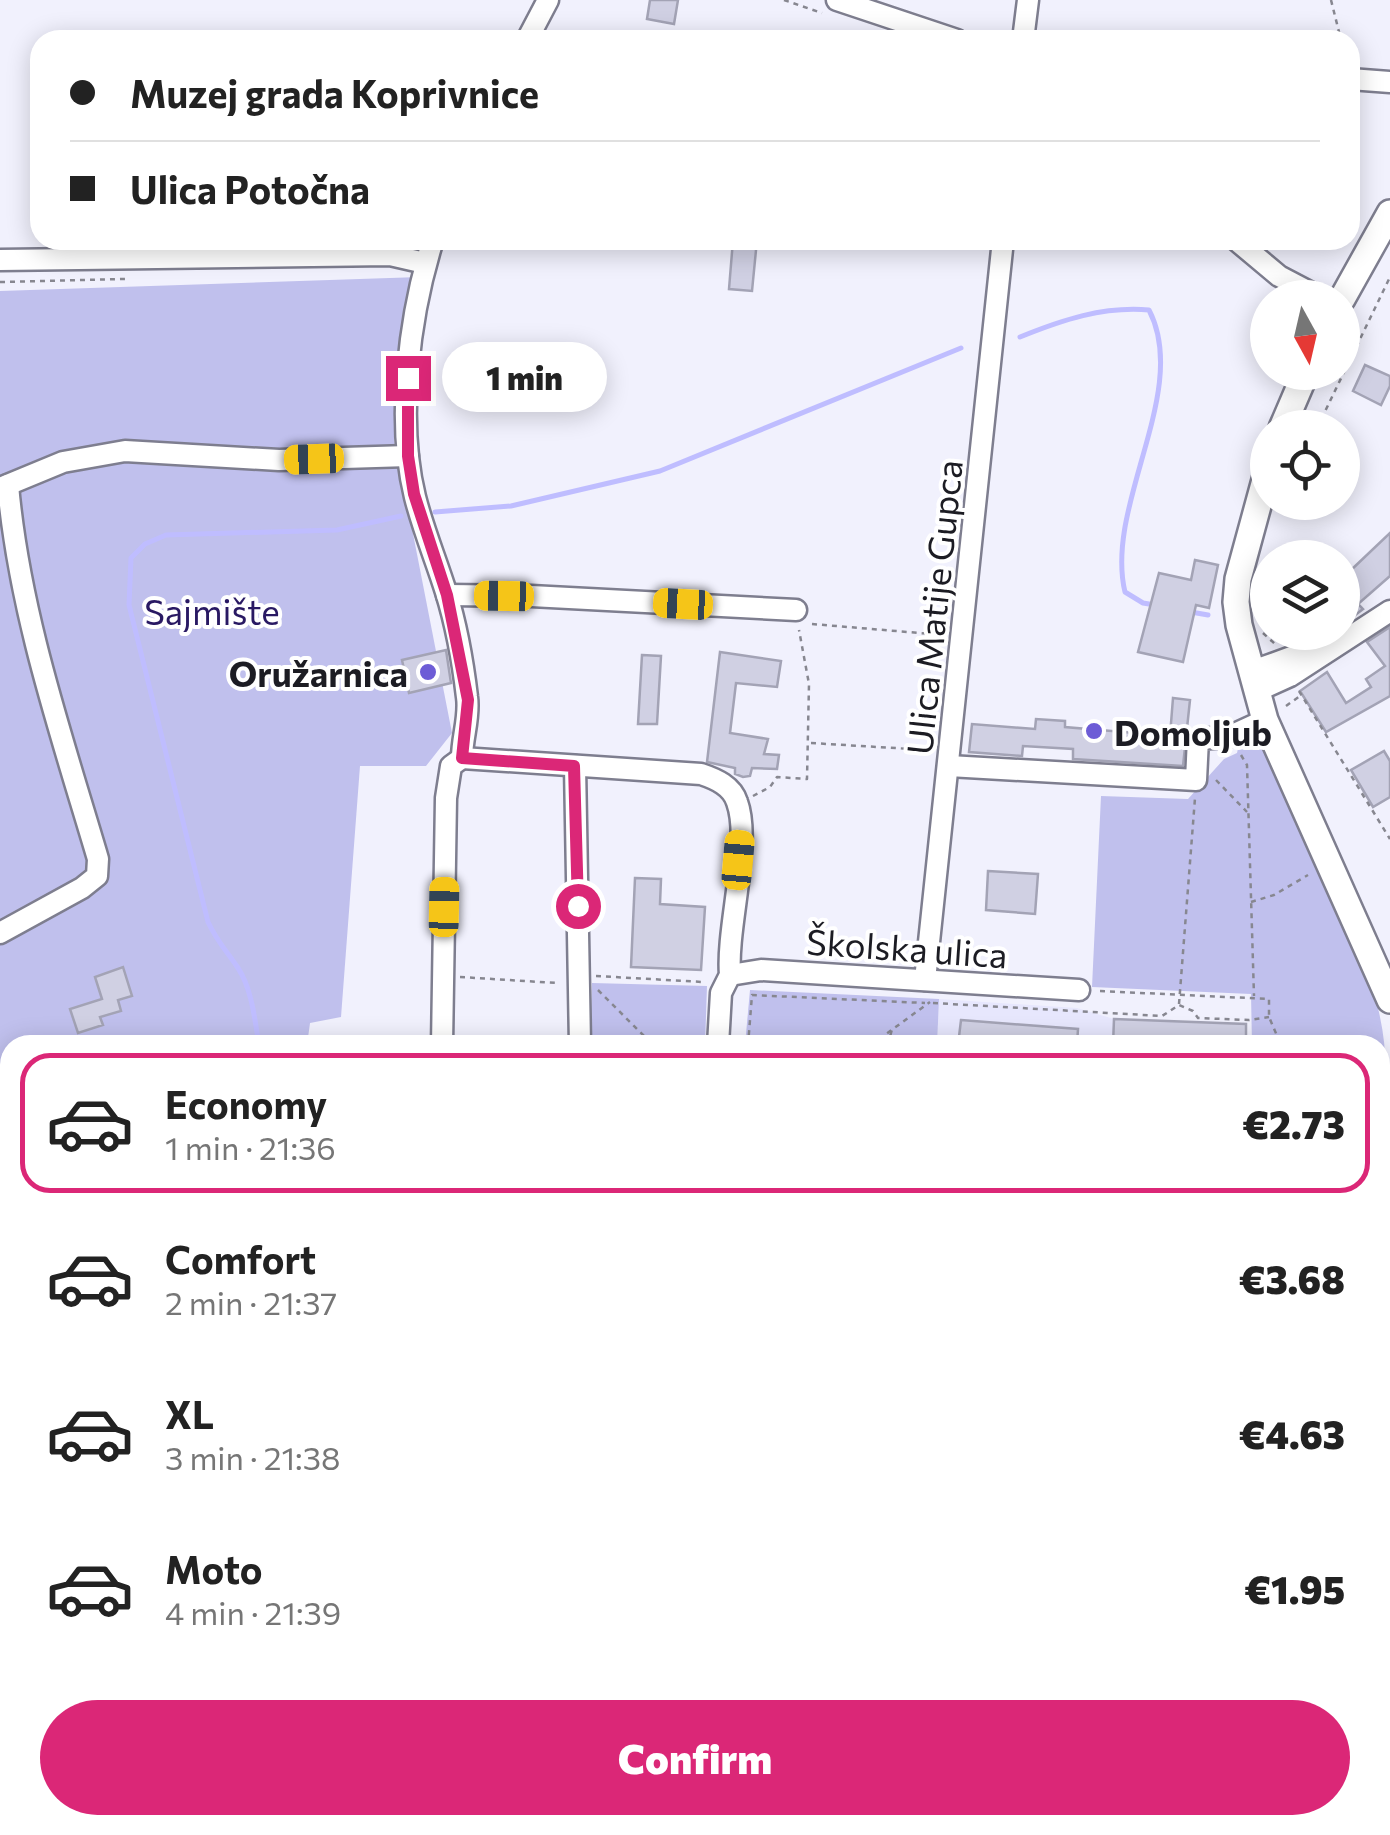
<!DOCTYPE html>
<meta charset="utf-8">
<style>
:root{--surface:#fff;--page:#f6f6f6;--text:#222;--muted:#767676;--line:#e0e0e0;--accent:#db2777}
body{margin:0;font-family:Commissioner,sans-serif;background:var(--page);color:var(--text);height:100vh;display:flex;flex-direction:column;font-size:38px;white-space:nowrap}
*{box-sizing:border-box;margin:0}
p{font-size:32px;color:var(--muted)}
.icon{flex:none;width:55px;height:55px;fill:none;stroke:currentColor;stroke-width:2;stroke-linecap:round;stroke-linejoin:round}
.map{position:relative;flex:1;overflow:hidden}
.drawer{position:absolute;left:0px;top:1035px;width:1390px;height:800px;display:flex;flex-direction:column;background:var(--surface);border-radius:30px 30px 0 0;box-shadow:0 5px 25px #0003}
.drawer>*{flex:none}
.hud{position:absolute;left:30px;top:30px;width:1330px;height:220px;border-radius:30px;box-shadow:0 5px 25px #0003;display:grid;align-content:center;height:220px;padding:0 40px;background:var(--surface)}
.needle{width:65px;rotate:172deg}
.controls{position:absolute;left:1250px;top:280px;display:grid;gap:20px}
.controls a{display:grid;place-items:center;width:110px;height:110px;border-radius:50%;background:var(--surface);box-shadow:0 5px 25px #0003;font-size:50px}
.end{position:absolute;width:45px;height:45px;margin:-22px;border:12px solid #db2777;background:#fff;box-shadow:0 0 0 5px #fff}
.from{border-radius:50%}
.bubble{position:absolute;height:70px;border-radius:35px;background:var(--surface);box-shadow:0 5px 25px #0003;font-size:32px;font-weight:800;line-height:70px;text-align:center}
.car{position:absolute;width:30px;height:60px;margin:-30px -15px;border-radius:12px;box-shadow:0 0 8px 2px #0007;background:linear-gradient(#f5c518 24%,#345 0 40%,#f5c518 0 76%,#345 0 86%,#f5c518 0)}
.hud b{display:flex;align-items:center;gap:35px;height:95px;font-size:38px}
.hud b+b{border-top:2px solid var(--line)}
.hud i{width:25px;height:25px;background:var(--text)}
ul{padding:18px 0 0;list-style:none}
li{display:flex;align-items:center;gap:30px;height:140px;margin:0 20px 15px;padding:0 20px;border:5px solid transparent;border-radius:30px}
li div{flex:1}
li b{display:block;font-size:38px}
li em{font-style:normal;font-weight:800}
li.on{border-color:var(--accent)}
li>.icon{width:90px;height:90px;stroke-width:1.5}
.cta{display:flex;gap:20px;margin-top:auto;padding:20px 40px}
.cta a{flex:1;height:115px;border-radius:60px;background:var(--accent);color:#fff;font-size:40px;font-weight:800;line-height:115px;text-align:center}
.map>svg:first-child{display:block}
</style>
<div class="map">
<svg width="1390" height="1835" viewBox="0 0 1390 1835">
<rect width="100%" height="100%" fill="#f1f1fd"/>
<polygon fill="#e7e7fd" points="939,999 1077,1008 1114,1019 1246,1024 1245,1045 937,1045"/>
<g fill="#c0c0ed">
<path d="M420,277c-18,82 -41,144 -13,226l45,230 -26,33h-66l-19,251 -31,6 -3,22h-297v158l-10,1v-913z"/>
<path d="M1260,736l113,255c13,39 17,88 7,125v-71h-128l-1,-51 -159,-7 9,-191 87,3 36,-40 13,-6 3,-14z"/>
<polygon points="592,983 707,986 705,1045 590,1045"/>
<polygon points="750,990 939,999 937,1045 745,1045"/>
<polygon points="0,1775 10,1779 10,1825 129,1825 135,1832 133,1835 0,1835"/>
<polygon points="933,1825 1187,1825 1186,1835 963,1835"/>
</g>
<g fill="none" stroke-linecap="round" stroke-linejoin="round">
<g stroke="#bfbdff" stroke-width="5">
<path d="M1020,337c42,-17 83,-31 129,-27 42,81 -45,195 -24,282l18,11 12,2"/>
<polyline points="435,512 511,506 660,471 961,348"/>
<polyline points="1191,612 1208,615"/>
<path d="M259,1045c-4,-24 -7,-56 -21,-77 -12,-18 -20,-25 -30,-46l-79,-317 2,-47 14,-14 21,-9 171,-5 64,-14"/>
</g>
</g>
<g fill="#d0d0e3" stroke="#a3a3b5" stroke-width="2.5">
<polygon points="650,0 678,0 674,24 647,19"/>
<polygon points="733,240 757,240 752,291 729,289"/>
<polygon points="1365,365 1390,376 1390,386 1381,405 1353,391"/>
<polygon points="1390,533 1390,576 1358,604 1363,609 1342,625 1342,569 1350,571"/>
<polygon points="1195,560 1218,565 1209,608 1196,605 1183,662 1138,652 1159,573 1191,580"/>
<polygon points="1390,627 1390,696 1326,732 1300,691 1327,672 1346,703 1371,687 1366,679 1385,666 1367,642"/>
<polygon points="446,650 451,683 409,693 402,660"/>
<polygon points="720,652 781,661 777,687 736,683 730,733 768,739 764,754 779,755 777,769 752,768 750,776 743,777 735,774 735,768 707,762"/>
<polygon points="642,655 661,656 657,724 638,724"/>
<polygon points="1173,698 1190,700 1183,766 1073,759 1073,749 1023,746 1022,756 969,752 972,724 1035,729 1036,719 1065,721 1065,727 1170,736"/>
<polygon points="1384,751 1390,761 1390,797 1373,807 1351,770"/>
<polygon points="988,871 1038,874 1035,914 986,910"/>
<polygon points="635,878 661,879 660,904 705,907 701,970 631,967"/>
<polygon points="123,967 132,996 118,1000 121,1011 100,1017 103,1025 78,1033 70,1009 102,999 95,977"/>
<polygon points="1114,1019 1246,1024 1246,1045 1113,1045"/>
<polygon points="961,1020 1078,1029 1077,1045 958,1045"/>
</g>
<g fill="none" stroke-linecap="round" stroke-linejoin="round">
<g stroke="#7e7e8f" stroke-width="25">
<g id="minor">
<polyline points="837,0 957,40"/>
<polyline points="527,40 548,0"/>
<polyline points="1023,40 1028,0"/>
<polyline points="1350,79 1390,82"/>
<path d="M433,240c-24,76 -37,180 -18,257 8,32 21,63 31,95 10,32 17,71 21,105 3,20 -5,40 -5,61"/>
<polyline points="1236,240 1279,276 1321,298"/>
<polyline points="0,260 390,255 425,263"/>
<polyline points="0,488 63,462 125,451 279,460 408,456"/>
<polyline points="447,595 531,596 796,610"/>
<polyline points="1253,677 1264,667 1316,648"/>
<polyline points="1257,691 1290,676 1390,611"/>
<path d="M462,758l239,16c15,5 31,12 36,28 15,41 -11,126 -7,173l-9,18 -3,52"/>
<polyline points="575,766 580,1045"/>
<polyline points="949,766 1196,780 1198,739 1228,737 1265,720"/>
<path d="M0,933l82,-45 15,-12 1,-17c-36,-122 -79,-247 -90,-374"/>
<polyline points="730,975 761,970 1079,990"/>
<polyline points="925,980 1003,240"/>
<polyline points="442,1045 446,798 451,766 462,758"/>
<polyline points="0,1450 10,1450"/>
<polyline points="875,1825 903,1835"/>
<polyline points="153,1835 156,1825"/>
<polyline points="688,1835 692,1825"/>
<polyline points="761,1835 782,1835"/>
</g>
</g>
<g stroke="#7e7e8f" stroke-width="30">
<g id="major">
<polyline points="1342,299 1390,213"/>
<polyline points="1282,428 1306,372"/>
<polyline points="1268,469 1238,579 1236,602 1239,625 1265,720 1390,1000"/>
<polyline points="1380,1128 1390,1117"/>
<polyline points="0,1746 10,1752"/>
<polyline points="196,1825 224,1835"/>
<polyline points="1192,1835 1193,1825"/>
</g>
</g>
<g stroke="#878790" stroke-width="2.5" stroke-dasharray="5 5" stroke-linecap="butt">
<polyline points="784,0 822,13"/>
<polyline points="1331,0 1341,40"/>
<polyline points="0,282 125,279"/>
<polyline points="1317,428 1390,277"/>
<polyline points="812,624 944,635"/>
<polyline points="1263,633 1275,644"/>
<polyline points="1299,691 1390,839"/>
<polyline points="1286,706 1300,696"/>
<polyline points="811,743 928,750"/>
<polyline points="1241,755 1247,765 1254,996"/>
<polyline points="1216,780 1247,812"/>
<polyline points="753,796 770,787 777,777 807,779 809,684 799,630"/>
<polyline points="1251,902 1274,895 1308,875"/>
<polyline points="596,976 703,982"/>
<polyline points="460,977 557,983"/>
<polyline points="598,990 653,1045"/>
<polyline points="1100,991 1269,999 1269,1017 1281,1045"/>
<polyline points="933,1003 1162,1016 1179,1005 1193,1011 1198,1018 1249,1020 1269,1017"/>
<polyline points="1179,1004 1195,798"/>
<polyline points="748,1045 752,995 925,1003"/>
<polyline points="871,1045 930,1002"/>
<polyline points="888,1045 892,1029"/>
<polyline points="1380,1187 1390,1191"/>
<polyline points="1380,1458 1390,1458"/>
<polyline points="1380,1699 1390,1699"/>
<polyline points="296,1825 313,1835"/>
<polyline points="973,1825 1003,1835"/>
<polyline points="1033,1825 1061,1835"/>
<polyline points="1148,1825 1149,1835"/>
</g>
<use href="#minor" stroke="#fff" stroke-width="20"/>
<use href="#major" stroke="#fff" stroke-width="25"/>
</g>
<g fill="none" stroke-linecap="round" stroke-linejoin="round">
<polyline stroke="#db2777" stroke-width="12" points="408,378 408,456 414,494 447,595 468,700 462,758 574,766 578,906"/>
</g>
<g fill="#6d5cd6" stroke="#fff" stroke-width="4">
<circle cx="428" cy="672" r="10"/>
<circle cx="1094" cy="731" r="10"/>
</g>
<g text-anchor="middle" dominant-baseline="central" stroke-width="8" stroke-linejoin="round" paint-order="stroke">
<g font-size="35" fill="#1c1c23" stroke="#fff">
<text transform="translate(933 607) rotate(-84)">Ulica Matije Gupca</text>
<text transform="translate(907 947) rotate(4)">Školska ulica</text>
</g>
<g font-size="35" fill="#291963" stroke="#fff">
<text x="212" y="610">Sajmište</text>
</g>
<g font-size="35" font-weight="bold" fill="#1c1c23" stroke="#fff" text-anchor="end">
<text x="408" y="672">Oružarnica</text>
<text x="1114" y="731" text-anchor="start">Domoljub</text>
</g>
</g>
</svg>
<div class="controls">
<a><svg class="needle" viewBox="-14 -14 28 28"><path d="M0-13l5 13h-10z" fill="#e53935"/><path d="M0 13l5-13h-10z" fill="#767676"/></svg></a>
<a><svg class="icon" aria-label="locate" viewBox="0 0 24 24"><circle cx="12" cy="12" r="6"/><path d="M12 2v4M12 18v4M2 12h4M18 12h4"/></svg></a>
<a><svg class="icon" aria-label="layers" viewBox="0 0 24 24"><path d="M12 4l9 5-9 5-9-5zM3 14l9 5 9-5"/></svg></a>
</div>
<i class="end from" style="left:578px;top:906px"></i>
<i class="end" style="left:408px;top:378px"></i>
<div class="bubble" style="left:442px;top:342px;width:165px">1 min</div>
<i class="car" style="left:314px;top:459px;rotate:268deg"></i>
<i class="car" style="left:504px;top:596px;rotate:271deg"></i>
<i class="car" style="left:683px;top:604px;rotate:273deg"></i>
<i class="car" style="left:738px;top:860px;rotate:5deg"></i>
<i class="car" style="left:444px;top:907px;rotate:1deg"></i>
<div class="hud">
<b><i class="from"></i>Muzej grada Koprivnice</b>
<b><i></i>Ulica Potočna</b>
</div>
<section class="drawer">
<ul>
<li class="on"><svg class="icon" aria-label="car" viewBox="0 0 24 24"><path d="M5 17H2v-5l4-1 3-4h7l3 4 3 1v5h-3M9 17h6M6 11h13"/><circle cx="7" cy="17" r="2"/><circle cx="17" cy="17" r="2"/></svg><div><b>Economy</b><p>1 min · 21:36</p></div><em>€2.73</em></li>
<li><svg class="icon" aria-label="car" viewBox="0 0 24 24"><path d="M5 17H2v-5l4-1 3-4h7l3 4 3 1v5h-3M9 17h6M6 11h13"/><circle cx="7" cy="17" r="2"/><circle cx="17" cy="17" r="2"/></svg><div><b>Comfort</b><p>2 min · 21:37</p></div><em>€3.68</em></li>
<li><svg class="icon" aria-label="car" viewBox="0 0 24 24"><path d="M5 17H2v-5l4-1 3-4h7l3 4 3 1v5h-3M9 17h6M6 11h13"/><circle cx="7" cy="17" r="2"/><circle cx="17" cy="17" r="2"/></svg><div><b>XL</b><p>3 min · 21:38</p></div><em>€4.63</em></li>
<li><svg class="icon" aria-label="car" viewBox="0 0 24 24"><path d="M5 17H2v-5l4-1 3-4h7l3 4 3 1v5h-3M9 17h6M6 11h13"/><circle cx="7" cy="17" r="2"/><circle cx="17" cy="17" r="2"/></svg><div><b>Moto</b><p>4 min · 21:39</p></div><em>€1.95</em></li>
</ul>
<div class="cta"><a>Confirm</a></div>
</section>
</div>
